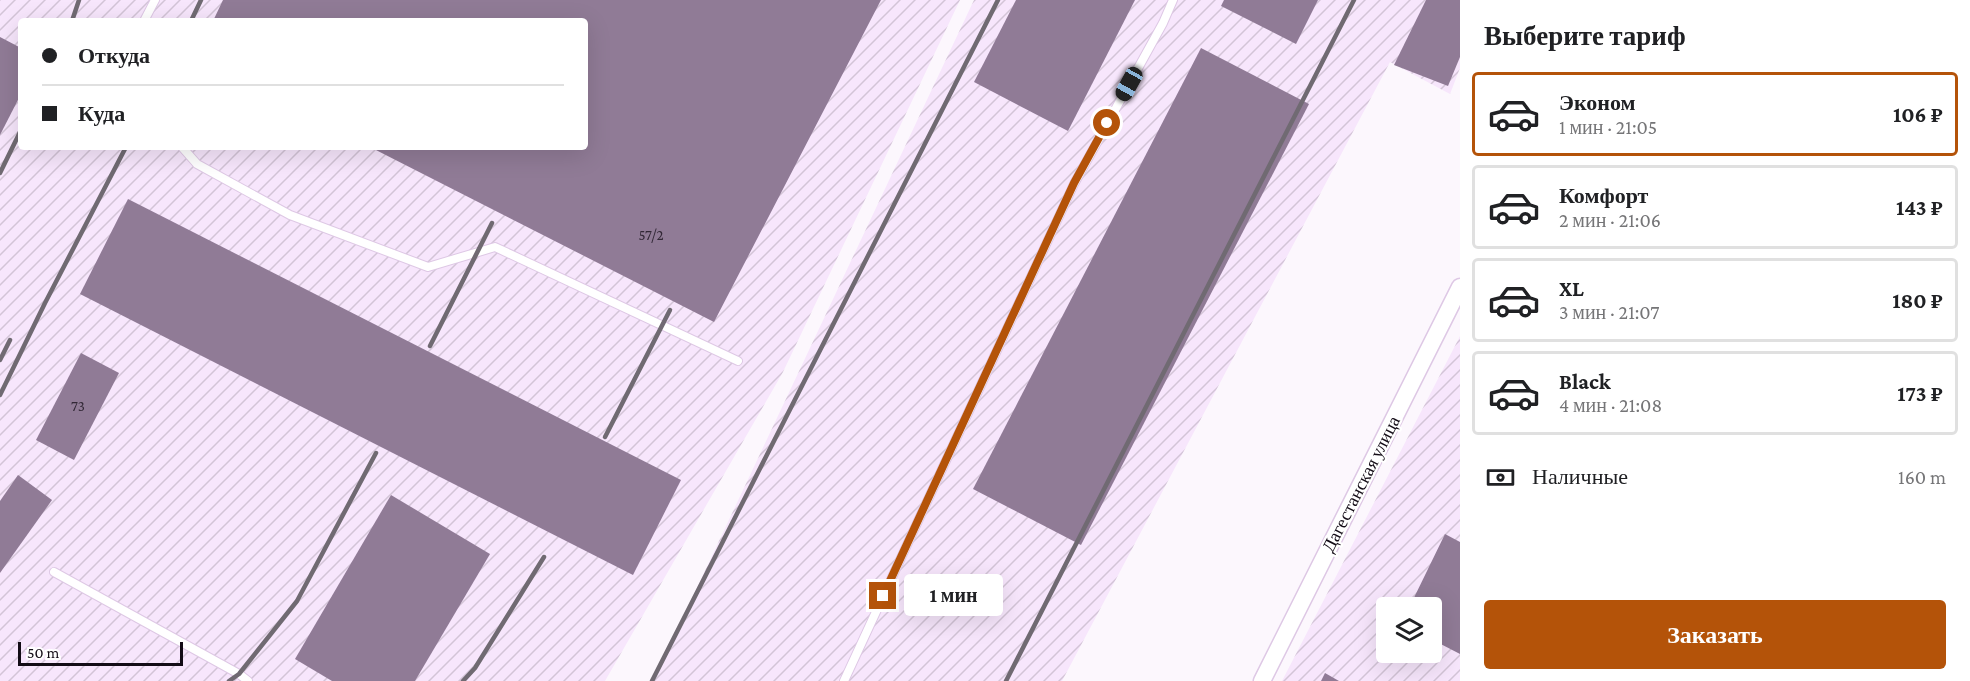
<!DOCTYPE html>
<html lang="ru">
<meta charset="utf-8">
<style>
:root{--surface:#fff;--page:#f6f6f6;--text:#202124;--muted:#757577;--line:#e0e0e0;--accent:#b45309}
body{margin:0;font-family:"Crimson Pro",serif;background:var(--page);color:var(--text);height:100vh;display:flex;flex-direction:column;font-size:22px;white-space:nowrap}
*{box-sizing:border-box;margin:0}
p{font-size:20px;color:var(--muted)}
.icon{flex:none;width:33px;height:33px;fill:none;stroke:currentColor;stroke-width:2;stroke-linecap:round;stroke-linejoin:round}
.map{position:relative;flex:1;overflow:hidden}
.drawer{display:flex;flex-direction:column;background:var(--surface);width:510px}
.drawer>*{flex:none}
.guide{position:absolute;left:18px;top:18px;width:570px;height:132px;border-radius:6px;box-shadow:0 6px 24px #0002;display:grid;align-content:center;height:132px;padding:0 24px;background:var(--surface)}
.controls{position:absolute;left:1376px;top:597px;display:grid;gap:12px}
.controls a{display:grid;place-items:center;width:66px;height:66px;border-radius:6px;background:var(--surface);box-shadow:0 6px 24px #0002;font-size:30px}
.scale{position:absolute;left:18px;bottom:15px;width:165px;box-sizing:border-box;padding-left:6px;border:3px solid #130c16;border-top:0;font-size:16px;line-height:21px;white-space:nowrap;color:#130c16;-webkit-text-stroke:4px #fff;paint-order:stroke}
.end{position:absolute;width:27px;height:27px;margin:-14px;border:8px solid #b45309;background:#fff;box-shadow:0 0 0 3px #fff}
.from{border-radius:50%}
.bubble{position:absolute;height:42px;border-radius:6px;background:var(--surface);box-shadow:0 6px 24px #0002;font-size:20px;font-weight:700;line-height:42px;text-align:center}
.car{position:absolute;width:18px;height:36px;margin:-18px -9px;border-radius:8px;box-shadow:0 0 4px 2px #0007;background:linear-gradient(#222 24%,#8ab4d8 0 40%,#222 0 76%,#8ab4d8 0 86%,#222 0)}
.guide b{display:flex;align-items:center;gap:21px;height:57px;font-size:22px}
.guide b+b{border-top:2px solid var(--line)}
.guide i{width:15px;height:15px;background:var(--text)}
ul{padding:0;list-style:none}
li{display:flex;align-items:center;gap:18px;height:84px;margin:0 12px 9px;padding:0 12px;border:3px solid var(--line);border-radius:6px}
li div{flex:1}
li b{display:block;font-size:22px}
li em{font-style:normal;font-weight:700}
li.on{border-color:var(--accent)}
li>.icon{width:54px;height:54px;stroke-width:1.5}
h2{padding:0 24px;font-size:27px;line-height:72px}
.pay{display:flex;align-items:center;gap:15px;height:66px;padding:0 24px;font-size:22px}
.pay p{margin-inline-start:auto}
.cta{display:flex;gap:12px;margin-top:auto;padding:12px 24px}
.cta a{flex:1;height:69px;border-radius:6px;background:var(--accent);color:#fff;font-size:24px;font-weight:700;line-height:69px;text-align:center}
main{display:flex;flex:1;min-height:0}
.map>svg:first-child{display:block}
</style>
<main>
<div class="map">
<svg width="1460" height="681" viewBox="0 0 1460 681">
<defs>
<pattern id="industrial-furrows" width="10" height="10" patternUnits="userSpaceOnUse" patternTransform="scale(1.5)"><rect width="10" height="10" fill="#f7e6fc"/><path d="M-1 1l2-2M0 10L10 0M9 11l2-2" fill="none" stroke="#d3c4d7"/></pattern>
</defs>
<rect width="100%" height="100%" fill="#fcf7fd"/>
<g fill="url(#industrial-furrows)" fill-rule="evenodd">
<path d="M0,0h960l-177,372 -178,309h-605zM21,21h564v126h-564z"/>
<polygon points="974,0 1460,0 1460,68 1450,94 1390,62 1062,681 653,681"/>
<path d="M1460,336v345h-178l175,-339zM1386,608h45v44h-45z"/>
</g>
<g fill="#907b96">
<polygon points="223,0 881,0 714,322 370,147 585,147 585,21 213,21"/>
<polygon points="1016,0 1135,0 1068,131 974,82"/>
<polygon points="1224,0 1318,0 1296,44 1221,6"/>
<polygon points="1426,0 1460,0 1460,57 1448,86 1394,65"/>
<polygon points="0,37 21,48 21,94 0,135"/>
<polygon points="1201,48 1309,104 1081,545 973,489"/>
<polygon points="128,199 681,480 633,575 80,294"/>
<polygon points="81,353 119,373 74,460 36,440"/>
<polygon points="18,475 52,500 0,573 0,501"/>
<polygon points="391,495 490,554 415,681 332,681 295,659"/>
<polygon points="1445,534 1460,542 1460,654 1431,639 1431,608 1409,608"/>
<polygon points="1325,673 1339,681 1321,681"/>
</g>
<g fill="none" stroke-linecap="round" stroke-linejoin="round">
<g stroke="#dec8e5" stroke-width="10">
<g id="service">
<polyline points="144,21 155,0"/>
<polyline points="182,147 197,164 290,215 428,267 495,247 738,361"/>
<polyline points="54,572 239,674 248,681"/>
<polyline points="844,681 1074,184 1163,23 1173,0"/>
</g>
</g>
<g stroke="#dec8e5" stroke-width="19">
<polyline id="minor" points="1262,681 1460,287"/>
</g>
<use href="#service" stroke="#fff" stroke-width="8"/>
<use href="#minor" stroke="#fff" stroke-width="16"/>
<g stroke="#706a72" stroke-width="4.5">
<polyline points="72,21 79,0"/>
<polyline points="191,21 201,0"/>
<polyline points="0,173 21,130"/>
<polyline points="430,346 492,223"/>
<polyline points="0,360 10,340"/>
<polyline points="0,395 45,303 126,147"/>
<polyline points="605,437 670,310"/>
<polyline points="229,681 239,674 297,601 376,453"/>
<polyline points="463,681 475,668 544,557"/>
<polyline points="652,681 998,0"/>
<polyline points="1006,681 1354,0"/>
</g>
</g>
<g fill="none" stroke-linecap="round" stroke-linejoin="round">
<polyline stroke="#b45309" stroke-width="8" points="883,596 1074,183 1107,123"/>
</g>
<g text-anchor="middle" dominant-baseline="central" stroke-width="4.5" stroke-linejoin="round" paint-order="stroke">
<g font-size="15" fill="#322836">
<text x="651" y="235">57/2</text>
<text x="78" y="406">73</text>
</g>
<g font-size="18" fill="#130c16" stroke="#fff">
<text transform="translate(1361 484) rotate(-63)">Дагестанская улица</text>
</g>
</g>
</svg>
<div class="controls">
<a><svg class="icon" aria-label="layers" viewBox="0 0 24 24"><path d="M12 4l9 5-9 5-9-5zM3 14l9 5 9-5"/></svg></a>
</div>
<div class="scale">50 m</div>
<i class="end from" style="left:1107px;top:123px"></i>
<i class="end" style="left:883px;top:596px"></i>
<div class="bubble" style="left:904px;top:574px;width:99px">1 мин</div>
<i class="car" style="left:1129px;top:84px;rotate:209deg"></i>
<div class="guide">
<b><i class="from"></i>Откуда</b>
<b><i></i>Куда</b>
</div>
</div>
<section class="drawer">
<h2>Выберите тариф</h2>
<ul>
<li class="on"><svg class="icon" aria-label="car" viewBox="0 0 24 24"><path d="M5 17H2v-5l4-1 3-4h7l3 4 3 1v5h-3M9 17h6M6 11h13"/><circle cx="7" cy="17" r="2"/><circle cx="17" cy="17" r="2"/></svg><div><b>Эконом</b><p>1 мин · 21:05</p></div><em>106 ₽</em></li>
<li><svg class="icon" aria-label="car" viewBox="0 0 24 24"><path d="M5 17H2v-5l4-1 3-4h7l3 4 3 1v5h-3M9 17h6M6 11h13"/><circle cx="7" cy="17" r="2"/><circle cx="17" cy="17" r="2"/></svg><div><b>Комфорт</b><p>2 мин · 21:06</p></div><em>143 ₽</em></li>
<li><svg class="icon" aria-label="car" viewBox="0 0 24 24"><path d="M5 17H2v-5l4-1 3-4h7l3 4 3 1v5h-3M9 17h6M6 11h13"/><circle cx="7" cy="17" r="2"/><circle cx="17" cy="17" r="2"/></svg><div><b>XL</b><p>3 мин · 21:07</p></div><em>180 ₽</em></li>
<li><svg class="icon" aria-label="car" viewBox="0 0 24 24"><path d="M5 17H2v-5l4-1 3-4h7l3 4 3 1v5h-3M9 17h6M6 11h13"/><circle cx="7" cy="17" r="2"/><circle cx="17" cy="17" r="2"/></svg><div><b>Black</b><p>4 мин · 21:08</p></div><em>173 ₽</em></li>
</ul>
<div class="pay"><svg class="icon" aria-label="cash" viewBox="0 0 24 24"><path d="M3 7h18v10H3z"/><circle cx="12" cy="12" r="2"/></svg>Наличные<p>160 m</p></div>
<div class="cta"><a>Заказать</a></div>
</section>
</main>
